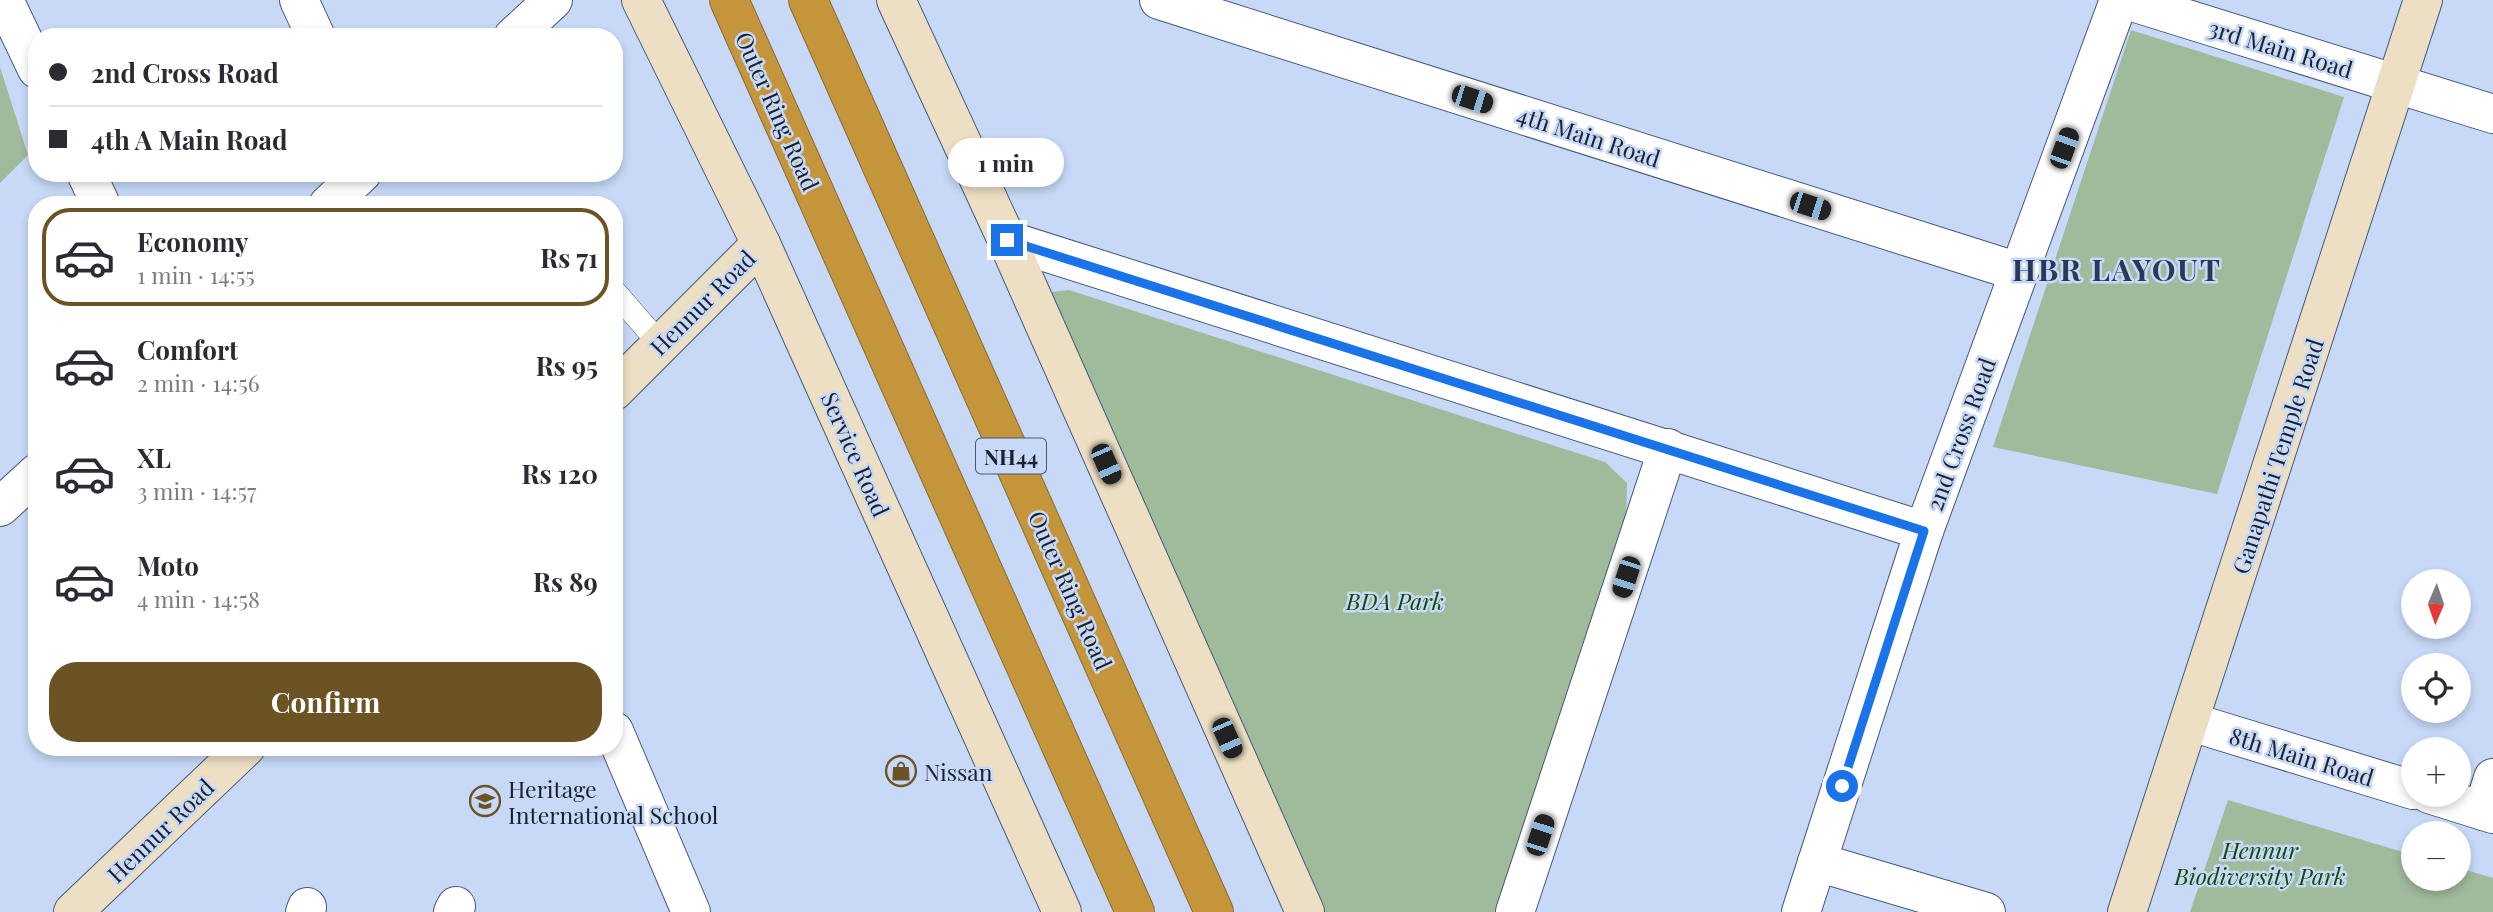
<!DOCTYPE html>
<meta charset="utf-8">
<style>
:root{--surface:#fff;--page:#f7f7f7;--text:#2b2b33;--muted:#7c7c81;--line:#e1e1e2;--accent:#6c5324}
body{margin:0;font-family:"Playfair Display",serif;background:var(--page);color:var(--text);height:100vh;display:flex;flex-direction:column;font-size:26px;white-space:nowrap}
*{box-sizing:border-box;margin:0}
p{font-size:23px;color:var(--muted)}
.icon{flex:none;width:38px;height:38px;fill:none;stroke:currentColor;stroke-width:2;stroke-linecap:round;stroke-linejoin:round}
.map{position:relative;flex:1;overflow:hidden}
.panel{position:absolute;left:28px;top:196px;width:595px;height:560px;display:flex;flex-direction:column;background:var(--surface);border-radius:28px;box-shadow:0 4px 10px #0003}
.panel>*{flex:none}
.guide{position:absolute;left:28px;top:28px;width:595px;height:154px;border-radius:28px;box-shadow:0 4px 10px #0003;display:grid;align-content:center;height:154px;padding:0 21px;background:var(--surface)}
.needle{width:46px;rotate:182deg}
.buttons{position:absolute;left:2401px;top:569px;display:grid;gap:14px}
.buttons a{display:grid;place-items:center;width:70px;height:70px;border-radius:50%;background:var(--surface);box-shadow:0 4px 10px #0003;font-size:35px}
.end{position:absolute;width:32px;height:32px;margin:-16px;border:9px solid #1a73e8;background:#fff;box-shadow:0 0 0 4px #fff}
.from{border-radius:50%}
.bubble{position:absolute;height:49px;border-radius:24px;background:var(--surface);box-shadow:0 4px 10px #0003;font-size:23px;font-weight:700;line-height:49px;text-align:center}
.car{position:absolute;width:21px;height:42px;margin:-21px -10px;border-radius:9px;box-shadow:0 0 5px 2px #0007;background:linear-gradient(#222 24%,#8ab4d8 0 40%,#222 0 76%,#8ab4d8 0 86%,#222 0)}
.guide b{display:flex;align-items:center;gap:24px;height:66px;font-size:26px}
.guide b+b{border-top:2px solid var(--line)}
.guide i{width:18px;height:18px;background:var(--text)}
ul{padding:12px 0 0;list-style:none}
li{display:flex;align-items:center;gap:21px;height:98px;margin:0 14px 10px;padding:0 7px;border:4px solid transparent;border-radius:28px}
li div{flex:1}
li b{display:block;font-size:26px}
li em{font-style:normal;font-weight:700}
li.current{border-color:var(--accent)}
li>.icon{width:63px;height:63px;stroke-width:1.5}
.action{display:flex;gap:14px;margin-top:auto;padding:14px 21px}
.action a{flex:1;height:80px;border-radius:28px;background:var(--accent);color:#fff;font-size:28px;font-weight:700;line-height:80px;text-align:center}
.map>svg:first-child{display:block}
</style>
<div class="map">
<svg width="2493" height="912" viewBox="0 0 2493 912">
<rect width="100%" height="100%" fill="#c7d9f7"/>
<g fill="#a0ba9c">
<polygon points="2131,30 2344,97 2217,494 1993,447"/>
<polygon points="0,67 28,155 0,183"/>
<polygon points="1069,290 1605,462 1627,483 1626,521 1500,912 1323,912 1053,315 1052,292"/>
<polygon points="2228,800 2413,855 2413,878 2459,878 2459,868 2493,878 2493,912 2190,912"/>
</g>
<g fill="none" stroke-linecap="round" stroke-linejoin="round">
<g stroke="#465979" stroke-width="24">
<polyline id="lane" points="614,291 660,344"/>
</g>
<g stroke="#465979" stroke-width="40">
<g id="street">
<polyline points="4,0 37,69"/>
<polyline points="299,0 316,37"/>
<polyline points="1159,0 2019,272"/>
<polyline points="2126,0 2493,114"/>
<polyline points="513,37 553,0"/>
<polyline points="86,173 101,205"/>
<polyline points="328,205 362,173"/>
<polyline points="1007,240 1924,531"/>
<polyline points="0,507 37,473"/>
<polyline points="2191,722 2413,790"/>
<polyline points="614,731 691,912"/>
<polyline points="2429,794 2493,814"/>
<polyline points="2483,811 2493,778"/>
<polyline points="1817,862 1986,912"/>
<polyline points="305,912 307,907"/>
<polyline points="453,912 456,906"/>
<polyline points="1515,912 1668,448"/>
<polyline points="1801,912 1924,531 2119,0"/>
</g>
</g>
<g stroke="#465979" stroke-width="40">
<g id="secondary">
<polyline points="641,0 761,244 1062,912"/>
<polyline points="896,0 1007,240 1305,912"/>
<polyline points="614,391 761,244"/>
<polyline points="73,912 246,747"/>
<polyline points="2127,912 2423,0"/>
</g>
</g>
<g stroke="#886c36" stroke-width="40">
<g id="highway">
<polyline points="729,0 1135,912"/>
<polyline points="808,0 1214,912"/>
</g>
</g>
<use href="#lane" stroke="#fff" stroke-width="23"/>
<use href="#street" stroke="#fff" stroke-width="38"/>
<use href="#secondary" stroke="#eddfc4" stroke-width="38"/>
<use href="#highway" stroke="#c4953a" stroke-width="38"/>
</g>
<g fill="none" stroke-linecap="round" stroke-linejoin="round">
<polyline stroke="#1a73e8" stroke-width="9" points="1007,240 1924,531 1842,786"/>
</g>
<defs>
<g id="shop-ring" transform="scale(1.575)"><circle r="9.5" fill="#c7d9f7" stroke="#6c5324" stroke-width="1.5"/><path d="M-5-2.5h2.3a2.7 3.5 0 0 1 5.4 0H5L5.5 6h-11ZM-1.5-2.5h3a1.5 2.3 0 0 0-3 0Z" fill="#6c5324"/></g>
<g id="school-ring" transform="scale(1.575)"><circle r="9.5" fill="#c7d9f7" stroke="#6c5324" stroke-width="1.5"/><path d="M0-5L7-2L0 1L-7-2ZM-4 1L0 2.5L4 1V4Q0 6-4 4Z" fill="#6c5324"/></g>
</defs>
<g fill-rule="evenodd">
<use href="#shop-ring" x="901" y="771"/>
<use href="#school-ring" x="485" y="801"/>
</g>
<g text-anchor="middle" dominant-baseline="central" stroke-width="5" stroke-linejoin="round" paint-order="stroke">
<rect fill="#c7d9f7" stroke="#4d586b" stroke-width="2" x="976" y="438.5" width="70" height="35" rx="5"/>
<g font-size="21" font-weight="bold" fill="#19212f">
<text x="1011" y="456">NH44</text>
</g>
<g font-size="23" fill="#19212f" stroke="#c7d9f7">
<text transform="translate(2281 48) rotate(17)">3rd Main Road</text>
<text transform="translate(778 111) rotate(66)">Outer Ring Road</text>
<text transform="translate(1589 136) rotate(18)">4th Main Road</text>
<text transform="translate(702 302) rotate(-45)">Hennur Road</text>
<text transform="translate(1960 434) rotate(-70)">2nd Cross Road</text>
<text transform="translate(856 454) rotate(66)">Service Road</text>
<text transform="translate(2277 456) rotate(-72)">Ganapathi Temple Road</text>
<text transform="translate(1071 590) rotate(66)">Outer Ring Road</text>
<text transform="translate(2302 756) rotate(17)">8th Main Road</text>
<text transform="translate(160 830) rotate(-44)">Hennur Road</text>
</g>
<g font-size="23" font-style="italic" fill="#114b08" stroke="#c7d9f7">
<text x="1395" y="600">BDA Park</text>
<text x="2260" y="849">Hennur<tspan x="2260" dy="26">Biodiversity Park</tspan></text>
</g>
<g font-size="23" fill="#19212f" stroke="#c7d9f7" text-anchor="start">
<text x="924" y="771">Nissan</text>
<text x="508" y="788">Heritage<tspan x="508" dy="26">International School</tspan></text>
</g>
<g font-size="30" font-weight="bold" letter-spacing="2" fill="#293a59" stroke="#c7d9f7">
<text x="2117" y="269">HBR LAYOUT</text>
</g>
</g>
</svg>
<div class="buttons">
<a><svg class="needle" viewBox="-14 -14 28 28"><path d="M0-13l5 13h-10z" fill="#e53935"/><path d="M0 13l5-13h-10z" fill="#7c7c81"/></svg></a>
<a><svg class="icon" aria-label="locate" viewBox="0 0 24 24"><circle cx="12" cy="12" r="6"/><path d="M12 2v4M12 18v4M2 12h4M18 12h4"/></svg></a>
<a>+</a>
<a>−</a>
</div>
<i class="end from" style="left:1842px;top:786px"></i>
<i class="end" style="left:1007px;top:240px"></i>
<div class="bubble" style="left:948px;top:138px;width:116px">1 min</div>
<i class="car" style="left:1472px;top:99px;rotate:108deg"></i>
<i class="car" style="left:2064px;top:148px;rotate:20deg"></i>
<i class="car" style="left:1810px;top:206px;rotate:108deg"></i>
<i class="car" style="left:1106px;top:464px;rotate:156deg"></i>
<i class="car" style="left:1626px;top:577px;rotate:198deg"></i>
<i class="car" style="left:1227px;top:738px;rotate:156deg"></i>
<i class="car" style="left:1540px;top:835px;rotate:18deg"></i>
<div class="guide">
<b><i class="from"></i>2nd Cross Road</b>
<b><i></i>4th A Main Road</b>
</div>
<section class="panel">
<ul>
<li class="current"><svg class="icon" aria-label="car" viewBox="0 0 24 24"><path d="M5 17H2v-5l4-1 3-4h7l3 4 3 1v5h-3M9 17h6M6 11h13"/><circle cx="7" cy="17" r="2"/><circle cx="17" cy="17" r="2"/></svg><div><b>Economy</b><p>1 min · 14:55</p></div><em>Rs 71</em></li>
<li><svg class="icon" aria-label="car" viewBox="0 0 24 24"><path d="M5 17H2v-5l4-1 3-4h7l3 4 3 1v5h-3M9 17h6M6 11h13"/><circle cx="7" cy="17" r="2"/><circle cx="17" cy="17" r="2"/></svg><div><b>Comfort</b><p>2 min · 14:56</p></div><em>Rs 95</em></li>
<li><svg class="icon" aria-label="car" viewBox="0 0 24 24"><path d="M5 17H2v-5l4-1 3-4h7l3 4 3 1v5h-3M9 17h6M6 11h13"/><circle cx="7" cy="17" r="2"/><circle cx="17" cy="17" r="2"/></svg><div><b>XL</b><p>3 min · 14:57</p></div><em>Rs 120</em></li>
<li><svg class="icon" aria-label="car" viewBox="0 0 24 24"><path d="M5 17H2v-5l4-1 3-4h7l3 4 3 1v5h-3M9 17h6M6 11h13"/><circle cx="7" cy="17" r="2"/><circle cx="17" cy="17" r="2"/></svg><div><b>Moto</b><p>4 min · 14:58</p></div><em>Rs 89</em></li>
</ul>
<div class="action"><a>Confirm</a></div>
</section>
</div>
